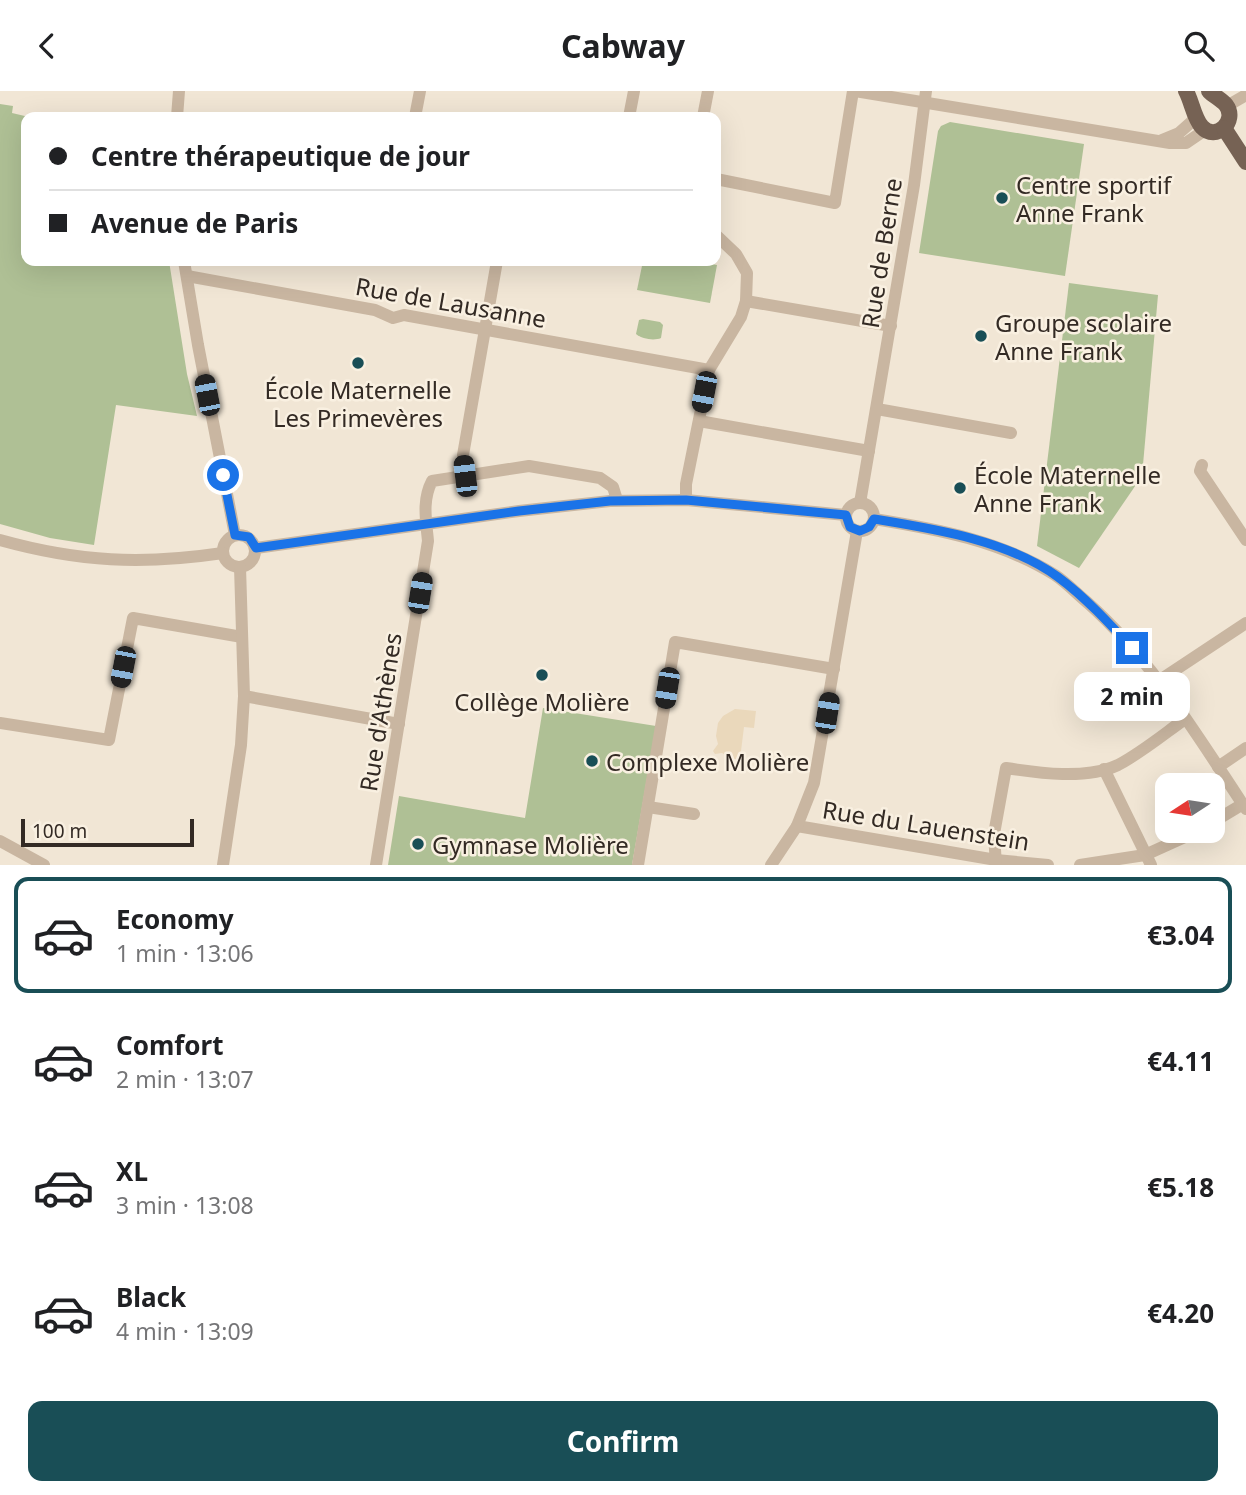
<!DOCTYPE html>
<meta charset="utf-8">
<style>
:root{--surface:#fff;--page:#f6f6f6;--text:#202124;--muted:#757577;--line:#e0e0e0;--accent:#194e56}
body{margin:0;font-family:"Noto Sans",sans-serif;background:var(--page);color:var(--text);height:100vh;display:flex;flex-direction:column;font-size:26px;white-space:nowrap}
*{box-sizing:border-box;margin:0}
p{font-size:23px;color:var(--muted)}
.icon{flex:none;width:38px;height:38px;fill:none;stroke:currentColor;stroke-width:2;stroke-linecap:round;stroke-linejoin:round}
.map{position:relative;height:774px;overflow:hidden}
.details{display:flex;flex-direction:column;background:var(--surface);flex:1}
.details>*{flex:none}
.banner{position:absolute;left:21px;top:21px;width:700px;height:154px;border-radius:14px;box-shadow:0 7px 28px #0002;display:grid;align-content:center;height:154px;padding:0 28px;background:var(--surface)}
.needle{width:46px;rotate:258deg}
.tools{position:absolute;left:1155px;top:682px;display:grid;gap:14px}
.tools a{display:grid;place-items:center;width:70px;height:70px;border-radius:14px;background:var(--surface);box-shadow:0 7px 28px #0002;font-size:35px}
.scale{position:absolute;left:21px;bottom:18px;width:173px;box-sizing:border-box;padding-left:7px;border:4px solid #332a24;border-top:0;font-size:19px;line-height:24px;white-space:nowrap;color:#332a24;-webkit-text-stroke:5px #f9f0e1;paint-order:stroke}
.end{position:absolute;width:32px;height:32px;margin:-16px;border:9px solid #1a73e8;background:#fff;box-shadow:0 0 0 4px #fff}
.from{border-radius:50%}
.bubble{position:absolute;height:49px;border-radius:14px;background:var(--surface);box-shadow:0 7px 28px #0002;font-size:23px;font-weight:700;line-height:49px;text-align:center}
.car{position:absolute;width:21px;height:42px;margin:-21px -10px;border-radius:9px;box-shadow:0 0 5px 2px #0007;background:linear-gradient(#222 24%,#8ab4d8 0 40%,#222 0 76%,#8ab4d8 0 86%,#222 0)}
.banner b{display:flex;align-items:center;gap:24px;height:66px;font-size:26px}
.banner b+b{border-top:2px solid var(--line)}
.banner i{width:18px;height:18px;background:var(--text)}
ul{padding:12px 0 0;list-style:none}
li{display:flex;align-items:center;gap:21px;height:116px;margin:0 14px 10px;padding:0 14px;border:4px solid transparent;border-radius:14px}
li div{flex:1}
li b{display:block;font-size:26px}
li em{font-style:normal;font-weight:700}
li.selected{border-color:var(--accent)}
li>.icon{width:63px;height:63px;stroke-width:1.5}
.cta{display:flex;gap:14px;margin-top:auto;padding:14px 28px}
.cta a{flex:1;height:80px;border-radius:14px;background:var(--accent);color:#fff;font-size:28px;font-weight:700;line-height:80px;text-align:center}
header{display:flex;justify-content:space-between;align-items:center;height:91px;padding:0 28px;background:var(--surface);font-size:32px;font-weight:700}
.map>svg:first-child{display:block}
</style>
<header><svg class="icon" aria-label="back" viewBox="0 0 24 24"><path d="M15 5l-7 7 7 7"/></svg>Cabway<svg class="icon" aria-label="search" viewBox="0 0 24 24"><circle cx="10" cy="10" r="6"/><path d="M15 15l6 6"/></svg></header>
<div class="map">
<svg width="1246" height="774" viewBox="0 0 1246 774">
<rect width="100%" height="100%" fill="#f1e6d5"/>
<g fill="#afc095">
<polygon points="0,13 13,15 12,22 29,26 26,26 26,170 169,170 187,283 197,325 116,314 94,454 50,447 0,433"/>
<polygon points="950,31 1084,53 1065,185 919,162 938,40 941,35"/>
<polygon points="643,170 694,170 717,174 710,212 637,199"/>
<polygon points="1069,192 1158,204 1142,385 1079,477 1037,455"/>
<path d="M643,228l17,3 3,3 -2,13c-7,3 -19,1 -25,-4l3,-14z"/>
<polygon points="543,617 656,635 632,774 388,774 399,705 525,727"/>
</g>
<polygon fill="#ead8bb" points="735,618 756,620 754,637 744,636 741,660 744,666 742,668 733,668 722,662 715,663 713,660 718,653 716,645 718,632 723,625"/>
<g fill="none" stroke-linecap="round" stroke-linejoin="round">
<g stroke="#c9b6a1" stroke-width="12">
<polyline points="855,0 1170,52 1186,52 1205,39"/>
<polyline points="1227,15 1246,4"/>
<polyline points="177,26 179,0"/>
<polyline points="415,26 420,0"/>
<polyline points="629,26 634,0"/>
<polyline points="703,26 708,0"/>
<polyline points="1162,49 1179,42 1197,26"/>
<polyline points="716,88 835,112 853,0"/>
<polyline points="184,170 198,254 235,444"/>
<polyline points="187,185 375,219 393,227 404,224 709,279"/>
<polyline points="746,210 891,235"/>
<polyline points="877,318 1011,342"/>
<polyline points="699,330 869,360"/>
<polyline points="1202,374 1200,380 1246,449"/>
<polyline points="465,385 463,364 497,170"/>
<polyline points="686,409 686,393 709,279 741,226 746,210 747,182 736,163 716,144"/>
<polyline points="860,412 914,94 926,0"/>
<circle cx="860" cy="426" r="14"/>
<path d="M874,428c63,10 127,22 181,56 12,8 22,19 33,28 65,58 110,134 158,206"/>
<circle cx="239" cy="460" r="16"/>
<path d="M0,449c79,22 142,25 223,13"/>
<polyline points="256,457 519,420 610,410 686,409 846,424"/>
<polyline points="1160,589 1246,532"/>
<polyline points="244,605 399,633"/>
<polyline points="0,632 109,649 133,527 242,546"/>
<polyline points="1218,676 1246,657"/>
<polyline points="1104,678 1151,774"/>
<polyline points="648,716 694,723"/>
<polyline points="1213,731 1243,713"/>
<polyline points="797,735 996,769 1048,774"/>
<polyline points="0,750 44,774"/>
<polyline points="223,774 241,654 244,605 240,476"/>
<path d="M376,774l52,-324c-2,-21 -6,-41 4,-60l97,-15 71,12 13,9 4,13"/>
<polyline points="638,774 675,551 834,578"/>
<polyline points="771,774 797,735 814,692 857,440"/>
<path d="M996,774l-2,-31 12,-66c33,5 80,12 112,-3 23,-12 46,-31 67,-46"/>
<polyline points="1080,774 1145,764 1198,740"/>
</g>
<g stroke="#766254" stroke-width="16">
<path d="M1186,0c6,11 8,28 16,36 14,15 36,-6 24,-22 -4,-5 -12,-9 -17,-14"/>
<polyline points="1224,37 1246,71"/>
</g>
</g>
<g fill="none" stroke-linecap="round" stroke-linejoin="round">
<path stroke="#1a73e8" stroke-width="9" d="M223,384l12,60 14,2 7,11 263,-37 91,-10 76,-1 160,15 4,12 10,4 9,-4 5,-8c61,10 133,21 184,58 27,20 51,46 74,71"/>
</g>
<g fill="#194e56" stroke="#f9f0e1" stroke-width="2.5">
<circle cx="1002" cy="107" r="7"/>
<circle cx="981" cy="245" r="7"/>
<circle cx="358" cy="272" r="7"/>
<circle cx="960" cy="397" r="7"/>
<circle cx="542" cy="584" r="7"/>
<circle cx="592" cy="670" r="7"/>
<circle cx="418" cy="753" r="7"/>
</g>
<g text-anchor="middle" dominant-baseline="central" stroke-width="5" stroke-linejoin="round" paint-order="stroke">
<g font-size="24" fill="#332a24" stroke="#f9f0e1" text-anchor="start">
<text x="1016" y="93">Centre sportif<tspan x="1016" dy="28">Anne Frank</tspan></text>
<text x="995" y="231">Groupe scolaire<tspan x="995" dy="28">Anne Frank</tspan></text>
<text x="358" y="298" text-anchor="middle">École Maternelle<tspan x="358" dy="28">Les Primevères</tspan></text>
<text x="974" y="383">École Maternelle<tspan x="974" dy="28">Anne Frank</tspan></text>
<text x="542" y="610" text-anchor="middle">Collège Molière</text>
<text x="606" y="670">Complexe Molière</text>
<text x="432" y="753">Gymnase Molière</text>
</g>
<g font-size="24" fill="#332a24" stroke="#f9f0e1">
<text transform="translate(881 162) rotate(-81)">Rue de Berne</text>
<text transform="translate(451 211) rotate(10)">Rue de Lausanne</text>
<text transform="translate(380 621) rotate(-81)">Rue d'Athènes</text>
<text transform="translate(926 734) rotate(9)">Rue du Lauenstein</text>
</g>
</g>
</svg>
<div class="tools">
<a><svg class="needle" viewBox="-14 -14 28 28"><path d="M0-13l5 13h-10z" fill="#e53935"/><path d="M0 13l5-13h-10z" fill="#757577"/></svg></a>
</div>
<div class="scale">100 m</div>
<i class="end from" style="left:223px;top:384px"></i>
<i class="end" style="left:1132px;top:557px"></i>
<div class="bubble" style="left:1074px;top:581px;width:116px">2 min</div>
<i class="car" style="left:704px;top:301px;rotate:191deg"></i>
<i class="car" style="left:207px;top:304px;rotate:349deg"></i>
<i class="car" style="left:465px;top:385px;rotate:353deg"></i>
<i class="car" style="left:420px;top:502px;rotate:9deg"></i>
<i class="car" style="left:123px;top:576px;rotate:191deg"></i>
<i class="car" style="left:667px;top:597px;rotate:189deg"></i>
<i class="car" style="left:827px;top:622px;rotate:9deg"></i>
<div class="banner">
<b><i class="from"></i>Centre thérapeutique de jour</b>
<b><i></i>Avenue de Paris</b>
</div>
</div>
<section class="details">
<ul>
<li class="selected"><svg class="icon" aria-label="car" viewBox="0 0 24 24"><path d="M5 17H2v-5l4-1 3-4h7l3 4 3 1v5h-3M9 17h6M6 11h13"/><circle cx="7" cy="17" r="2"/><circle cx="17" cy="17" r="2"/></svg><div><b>Economy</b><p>1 min · 13:06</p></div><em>€3.04</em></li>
<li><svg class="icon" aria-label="car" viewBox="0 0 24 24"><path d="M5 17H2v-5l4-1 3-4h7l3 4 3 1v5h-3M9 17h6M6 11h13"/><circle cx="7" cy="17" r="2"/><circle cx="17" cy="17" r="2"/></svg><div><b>Comfort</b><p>2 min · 13:07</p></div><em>€4.11</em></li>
<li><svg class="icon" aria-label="car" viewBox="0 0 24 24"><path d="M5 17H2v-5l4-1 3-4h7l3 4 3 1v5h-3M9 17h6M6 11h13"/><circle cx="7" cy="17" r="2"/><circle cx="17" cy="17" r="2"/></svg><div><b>XL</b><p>3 min · 13:08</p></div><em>€5.18</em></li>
<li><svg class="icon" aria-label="car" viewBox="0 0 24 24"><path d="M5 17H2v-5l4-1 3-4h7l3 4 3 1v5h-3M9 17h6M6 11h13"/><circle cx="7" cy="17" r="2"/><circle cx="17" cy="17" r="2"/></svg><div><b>Black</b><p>4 min · 13:09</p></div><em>€4.20</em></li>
</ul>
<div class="cta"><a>Confirm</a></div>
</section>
